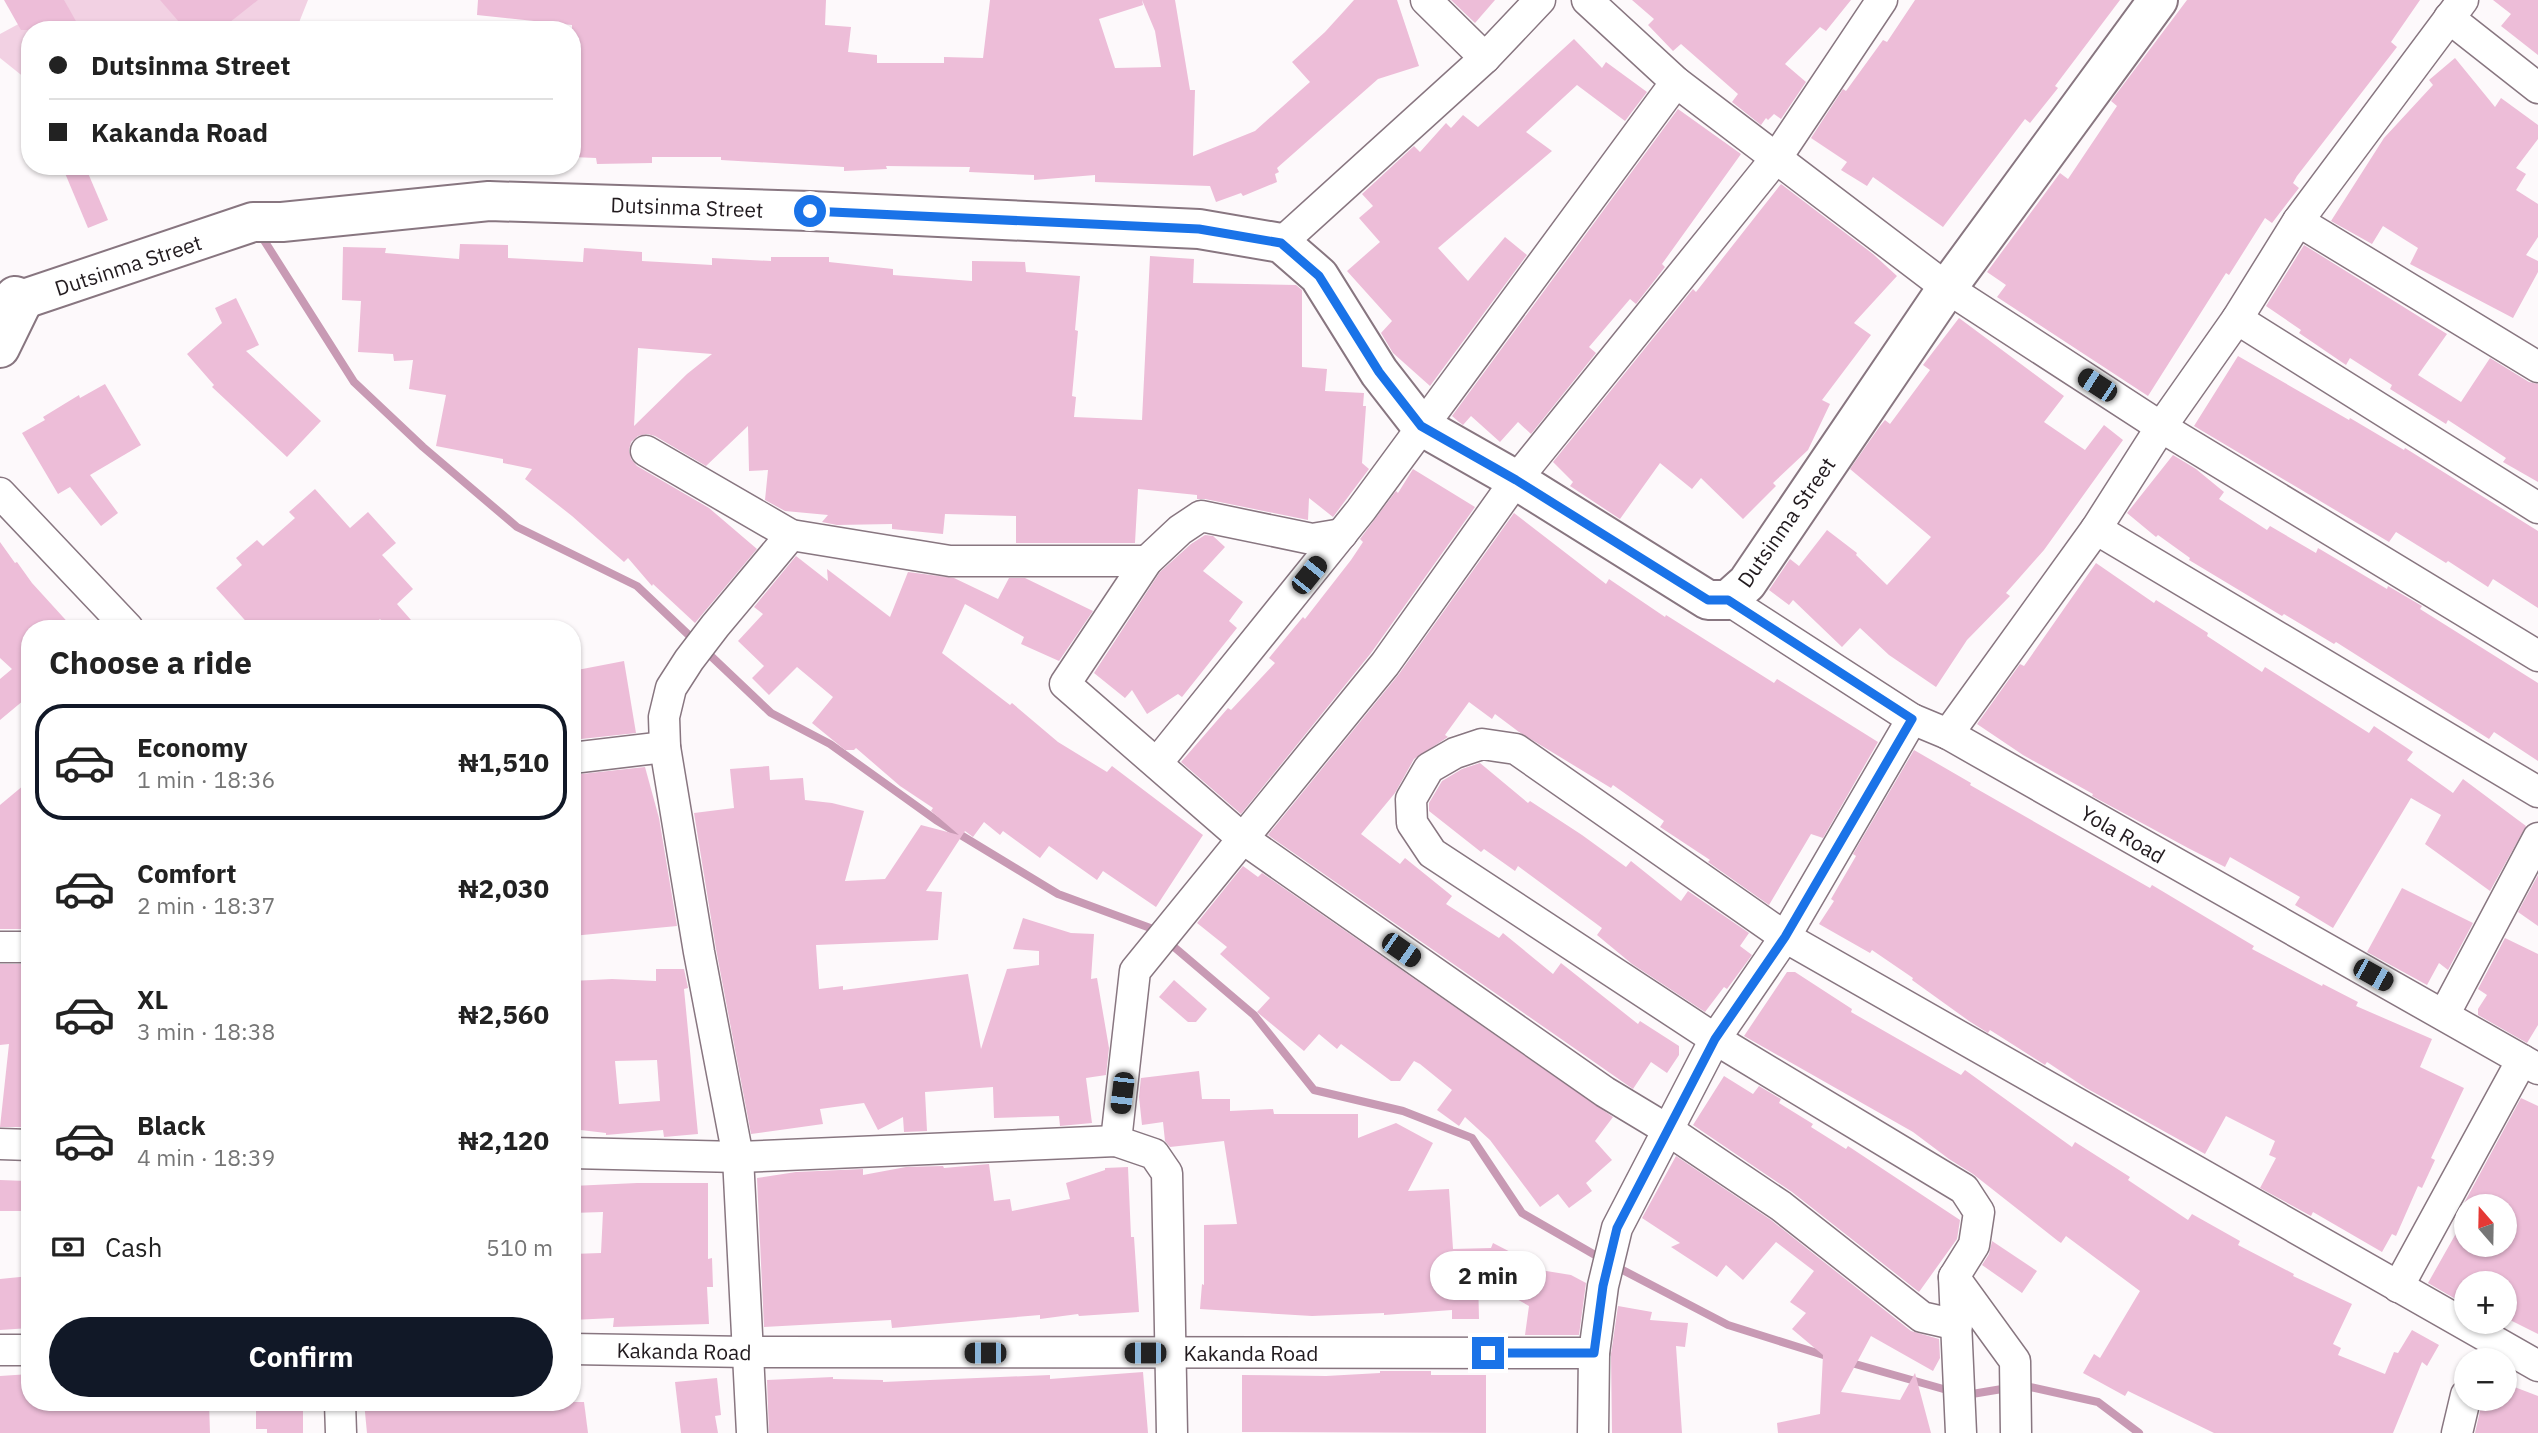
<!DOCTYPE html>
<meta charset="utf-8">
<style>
:root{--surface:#fff;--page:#f2f2f2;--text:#222;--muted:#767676;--line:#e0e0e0;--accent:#111827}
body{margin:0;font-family:"IBM Plex Sans",sans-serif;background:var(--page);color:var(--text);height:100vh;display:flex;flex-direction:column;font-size:26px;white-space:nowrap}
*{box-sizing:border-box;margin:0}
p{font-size:23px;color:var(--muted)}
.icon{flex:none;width:38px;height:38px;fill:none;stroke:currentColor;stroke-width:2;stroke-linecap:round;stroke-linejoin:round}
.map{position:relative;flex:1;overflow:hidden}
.panel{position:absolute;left:21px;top:620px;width:560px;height:791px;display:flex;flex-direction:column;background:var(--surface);border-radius:28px;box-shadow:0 2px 5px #0004}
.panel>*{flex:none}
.hud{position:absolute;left:21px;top:21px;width:560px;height:154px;border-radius:28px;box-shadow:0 2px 5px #0004;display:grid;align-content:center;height:154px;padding:0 28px;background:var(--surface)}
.needle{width:46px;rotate:340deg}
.fabs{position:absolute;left:2454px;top:1194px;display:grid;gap:14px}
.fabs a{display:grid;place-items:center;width:63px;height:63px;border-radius:50%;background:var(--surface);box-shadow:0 2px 5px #0004;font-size:35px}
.end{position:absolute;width:32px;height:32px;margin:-16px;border:9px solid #1a73e8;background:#fff;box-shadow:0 0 0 4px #fff}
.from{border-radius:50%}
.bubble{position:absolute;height:49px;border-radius:24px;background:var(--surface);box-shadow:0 2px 5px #0004;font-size:23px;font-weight:700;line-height:49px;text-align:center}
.car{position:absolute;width:21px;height:42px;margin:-21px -10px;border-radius:9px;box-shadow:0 0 5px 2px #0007;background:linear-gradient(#222 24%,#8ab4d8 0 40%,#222 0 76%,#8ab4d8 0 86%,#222 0)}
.hud b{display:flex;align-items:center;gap:24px;height:66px;font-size:26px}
.hud b+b{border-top:2px solid var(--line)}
.hud i{width:18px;height:18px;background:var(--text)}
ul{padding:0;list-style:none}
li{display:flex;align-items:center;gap:21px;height:116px;margin:0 14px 10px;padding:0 14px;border:4px solid transparent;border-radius:28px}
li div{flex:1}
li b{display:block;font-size:26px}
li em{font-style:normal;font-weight:700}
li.selected{border-color:var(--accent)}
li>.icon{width:63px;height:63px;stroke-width:1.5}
h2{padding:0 28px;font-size:32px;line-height:84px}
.pay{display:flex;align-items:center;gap:18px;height:77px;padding:0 28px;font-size:26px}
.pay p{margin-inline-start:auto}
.button{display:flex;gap:14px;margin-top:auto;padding:14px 28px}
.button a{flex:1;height:80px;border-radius:42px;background:var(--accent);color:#fff;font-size:28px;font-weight:700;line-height:80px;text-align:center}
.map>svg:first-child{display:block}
</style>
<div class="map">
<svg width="2538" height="1433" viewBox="0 0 2538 1433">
<rect width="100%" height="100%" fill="#fdf9fb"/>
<polygon fill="#f2d1e3" points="63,0 308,0 296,30 30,30 30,82 0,58 0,34"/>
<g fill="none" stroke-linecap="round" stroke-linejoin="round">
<g stroke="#c89ab4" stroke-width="8">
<polyline points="260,234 354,382 423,447 517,527 637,586 771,713 830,744 936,820 1058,894 1153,929 1157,933"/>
<polyline points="1167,941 1254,1015 1314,1090 1403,1111 1472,1138 1522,1213 1602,1259"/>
<polyline points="1613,1265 1728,1325 1833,1358"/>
<polyline points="1848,1362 1954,1392"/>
<polyline points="2021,1385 2098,1402 2139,1433"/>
<polyline points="1966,1395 2008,1388"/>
</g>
</g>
<g fill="#edbdd8" fill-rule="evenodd">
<polygon points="4,0 64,0 81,30 21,30"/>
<polygon points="160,0 258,0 220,30 186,30"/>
<path d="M478,0h348l-1,25 26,2 -3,25 29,3v8h67v-6l39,1 7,-58h185l15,90h5l-2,66 62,-25 55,-49 -18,-20 33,-30 29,-32h43l22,66 -41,13 -101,89 2,4 -4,2 2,8 -34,14 -2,-3 -25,9 -6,-16 -115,-4v-7l-61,5v-5l-65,-3 1,-5 -84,-1 1,3 -43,2v-4l-123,-7v-3h-69v6l-55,1 -1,-6 -24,-1v-132l-95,-10zM1142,0l13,31 6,36 -46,1 -16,-49 44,-14z"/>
<polygon points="1451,0 1495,0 1475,23"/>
<polygon points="1632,0 1851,0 1826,31 1820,27 1785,64 1806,82 1781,119 1774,114 1768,120 1766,118 1761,125 1732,102 1738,94 1681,44 1673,51 1648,25 1654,19"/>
<polygon points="1915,0 2120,0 2055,86 2058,88 2030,123 2025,119 1943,227 1873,177 1867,186 1841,170 1847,162 1811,138 1843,89 1846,91 1883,40 1887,42"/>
<polygon points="2187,0 2420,0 2391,42 2397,47 2297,176 2293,183 2299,188 2272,223 2265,218 2229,275 2226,273 2148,396 1997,297 2006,285 1987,272 2060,173 2068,179 2117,106 2111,101"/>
<polygon points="2493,0 2538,0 2538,55 2501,26 2511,14"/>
<polygon points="1574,39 1602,68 1606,62 1647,92 1625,121 1577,85 1526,132 1552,151 1438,248 1468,281 1505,237 1527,255 1430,386 1393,353 1381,333 1392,321 1347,271 1380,242 1359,218 1373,206 1362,194 1414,146 1420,152 1446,123 1451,128 1463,115 1478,127"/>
<polygon points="2455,58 2495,107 2501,98 2538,125 2538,139 2516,168 2526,174 2516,190 2538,204 2538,237 2526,255 2538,261 2538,272 2513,318 2410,264 2418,248 2383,226 2372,244 2331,221 2384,138 2433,85 2429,80"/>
<polygon points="1678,109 1741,154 1662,264 1665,267 1636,304 1630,299 1589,347 1596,353 1531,434 1518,422 1500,442 1471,416 1463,425 1459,422 1452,416"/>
<polygon points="62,166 85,166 108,220 88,228"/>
<polygon points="1781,184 1873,254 1897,276 1854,323 1871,335 1822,400 1830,404 1808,450 1773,483 1776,486 1743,519 1701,478 1692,489 1660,463 1620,519 1570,486 1573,482 1553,462 1693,289 1696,292"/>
<path d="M460,244l48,1v13l75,4 1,-14 58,4v9l70,4v-7l59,3v-4h58v5l64,7v6l79,6v-20l53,1 1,10 54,4 -5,54 3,1 -6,65 4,1 -2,20 68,3 8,-164 44,3 -1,24 103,2 6,5v77l25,2 -2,22 39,2 -1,13h3l-4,57 7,6 -36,48 -24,-19 -1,22 -103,-21h-8v-4l-59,-6 -3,54h-119v-27l-71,-2 -2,20 -51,-5v-5l-55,1 -15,-3 6,-7 -43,-4 -20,-11 3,-30 -19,1 -1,-45 -42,40 -51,-30 -8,-2 -9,2 -7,6 -2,8 2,9 6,7 72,42 48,41 -62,74 -42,-39 -1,2 -24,-28 -4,4 -52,-46 -47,-37 7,-10 -29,-6v-4l-67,-13 10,-51 -37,-6 4,-29 -19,1 -1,-7 -35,-2 3,-51 -19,-1 1,-53 43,1 -1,5 74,6zM638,348l74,6 -25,20 -53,52z"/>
<polygon points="2304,245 2447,334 2418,375 2461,402 2490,358 2529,382 2538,384 2538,482 2503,462 2506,458 2448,420 2446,424 2390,389 2392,385 2350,358 2346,365 2299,333 2301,330 2266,306"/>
<polygon points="236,298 259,345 246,351 321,421 287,457 212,387 214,385 187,354 222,323 215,308"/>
<polygon points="1959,318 2064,396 2044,422 2085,450 2104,425 2123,440 2044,550 2006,593 2010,596 1967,640 1936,687 1889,655 1860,628 1842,647 1793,600 1789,605 1769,590 1790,559 1799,566 1827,530 1857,553 1856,555 1887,585 1931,537 1850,469 1880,426 1885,420 1890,424 1930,370 1923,365"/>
<polygon points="2238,356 2349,420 2350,418 2404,450 2405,448 2538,531 2538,608 2493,579 2488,587 2448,561 2446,563 2396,532 2389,542 2194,426"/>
<polygon points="105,384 141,445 90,475 118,513 101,526 70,487 58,494 22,433 45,420 43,417 79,395 80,398"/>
<polygon points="2173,455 2196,469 2224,492 2219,499 2267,530 2270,526 2316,553 2318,548 2387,589 2388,586 2422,606 2420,609 2538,683 2538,761 2494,732 2489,739 2336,642 2334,644 2284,614 2282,616 2189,560 2190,558 2158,535 2156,537 2127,513"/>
<polygon points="1413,469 1475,507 1371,653 1241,814 1181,762 1228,708 1231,710 1275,663 1269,658 1303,617 1305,619 1351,560 1363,542 1360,539 1396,491 1398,493"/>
<polygon points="315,489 350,528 368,512 396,543 382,555 413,589 397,604 418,628 389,628 380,619 370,628 252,628 216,588 242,565 236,558 257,540 263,546 295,518 289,512"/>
<polygon points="1514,513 1606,584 1609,579 1665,617 1666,615 1774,683 1777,679 1878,742 1823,838 1811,834 1769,905 1708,862 1710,860 1660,827 1664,821 1613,785 1611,788 1519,732 1495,714 1492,719 1469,702 1445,735 1448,737 1414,759 1395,793 1361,834 1400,864 1405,858 1452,896 1446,904 1499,938 1503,933 1553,974 1561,963 1638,1024 1640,1021 1679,1046 1679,1055 1667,1073 1651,1062 1633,1089 1268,835 1399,674"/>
<polygon points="1205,535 1213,536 1225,547 1203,571 1243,602 1229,621 1237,628 1182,697 1178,694 1147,714 1132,690 1125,698 1094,673 1160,572 1191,544"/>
<polygon points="0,542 15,563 17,562 32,583 73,628 30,628 30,695 0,720 0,679 12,669 0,658"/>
<polygon points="796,556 828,581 827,569 890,617 908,572 954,578 998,599 1009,578 1025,578 1093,611 1059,661 1021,644 1024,637 965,604 942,653 1010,705 1012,703 1058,742 1107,772 1112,766 1203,835 1156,907 1103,871 1097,880 1049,846 1040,858 1003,831 1000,835 984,822 973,837 965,831 926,891 942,892 938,940 816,945 819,989 843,986 843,990 968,974 981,1049 1007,969 1039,965 1039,951 1013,949 1023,918 1071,933 1094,934 1091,979 1097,978 1109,1048 1106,1075 1086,1078 1092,1123 1060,1126 1059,1116 994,1118 993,1087 925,1092 927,1131 904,1132 903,1117 878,1130 864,1103 820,1109 823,1124 751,1134 716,949 694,813 734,808 730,769 769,766 770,780 803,778 805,800 832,803 864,811 845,881 885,879 921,825 959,835 931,811 933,808 900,786 856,748 854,750 845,750 812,723 833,697 797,667 769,695 752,678 764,666 738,641 763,614 754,607"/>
<polygon points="2096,563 2154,603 2156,600 2208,633 2207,636 2262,672 2265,667 2369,733 2374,726 2413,752 2407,760 2453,793 2463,779 2526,826 2490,891 2425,844 2441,815 2411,798 2333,928 2295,905 2300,897 2230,857 2225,867 2188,848 2092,796 2093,794 2023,755 1977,724 2020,664 2024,666"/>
<polygon points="624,661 636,733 572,740 572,671"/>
<polygon points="1914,750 1971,783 1970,785 2150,888 2152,885 2254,946 2252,949 2322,986 2323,984 2358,1002 2356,1006 2432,1039 2420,1067 2464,1088 2431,1158 2435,1160 2422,1188 2418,1186 2396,1236 2392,1234 2382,1252 2313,1212 2311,1216 2260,1188 2276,1158 2269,1155 2275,1141 2226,1116 2205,1154 2086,1088 2047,1062 2045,1065 1990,1030 1988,1033 1969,1021 1912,980 1913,978 1872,950 1870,953 1819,924 1834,901 1831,899 1856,856 1853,854"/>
<polygon points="1480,763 1528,803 1530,801 1582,835 1626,867 1631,861 1681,901 1688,891 1749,933 1740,946 1752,955 1727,989 1724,987 1705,1012 1632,964 1597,935 1602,928 1518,866 1515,871 1484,849 1481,852 1429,811 1429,803 1442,781 1462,769"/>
<polygon points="645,767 659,818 677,926 572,936 572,775"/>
<polygon points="30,780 30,929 0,929 0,805"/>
<polygon points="1243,866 1258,877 1262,873 1613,1117 1595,1141 1612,1160 1586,1183 1592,1191 1569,1208 1558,1194 1540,1207 1490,1140 1465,1117 1459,1126 1437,1110 1452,1090 1420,1064 1414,1061 1400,1081 1391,1081 1341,1044 1337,1049 1319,1034 1304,1051 1257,1012 1270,998 1220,954 1227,947 1197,923"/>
<polygon points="2538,875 2538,926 2518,912"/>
<polygon points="2402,888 2473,923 2448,970 2439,963 2427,985 2367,952"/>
<polygon points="2505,938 2538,954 2538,1025 2527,1043 2478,1015 2478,1009 2487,995 2478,989"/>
<polygon points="0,964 30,964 28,1127 0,1127 9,1044 0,1045"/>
<path d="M656,969h28l4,19 -4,1 14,145 -34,3 -1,-7 -57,5v-2l-34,-4v-148l40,-2 44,2zM657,1060l3,41 -41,3 -4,-43z"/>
<polygon points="1787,972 1795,972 1852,1009 1851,1012 1961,1075 1965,1070 2072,1147 2075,1142 2130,1177 2128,1180 2188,1220 2192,1214 2240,1241 2238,1245 2294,1274 2293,1276 2352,1304 2333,1344 2341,1348 2338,1355 2385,1374 2394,1352 2398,1353 2412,1330 2439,1345 2427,1366 2422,1362 2393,1433 2214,1433 2128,1391 2125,1396 2083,1373 2094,1354 2100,1358 2140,1291 2066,1236 2061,1243 2058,1241 1973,1174 1949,1159 1913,1132 1744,1036"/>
<polygon points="1174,980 1207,1009 1196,1022 1188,1022 1159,997"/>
<polygon points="1199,1071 1202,1099 1230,1099 1230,1111 1273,1109 1274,1114 1358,1114 1358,1138 1396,1123 1433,1143 1408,1191 1449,1189 1453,1249 1491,1248 1493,1243 1536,1265 1534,1269 1571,1275 1586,1283 1579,1335 1525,1335 1529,1306 1478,1277 1479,1319 1452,1319 1452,1310 1384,1315 1384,1313 1312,1316 1200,1309 1202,1284 1204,1285 1204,1225 1237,1224 1224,1141 1170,1147 1165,1141 1163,1122 1142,1125 1139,1097 1141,1078"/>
<polygon points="1724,1076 1753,1094 1759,1086 1781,1099 1779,1103 1813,1124 1811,1127 1846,1149 1848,1146 1960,1220 1957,1239 1919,1292 1792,1192 1693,1125"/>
<path d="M2521,1098l17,8v228l-34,-17v-34h-38v22l-38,-22 35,-62 -7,-3zM2466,1206h38v38h-38z"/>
<polygon points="1676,1156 1771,1220 1911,1331 1939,1339 1940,1358 1933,1371 1871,1336 1841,1392 1900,1400 1915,1373 1931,1433 1778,1433 1777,1423 1820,1414 1823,1355 1792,1329 1806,1313 1790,1302 1814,1271 1776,1242 1743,1280 1726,1265 1717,1277 1671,1247 1680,1243 1642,1218"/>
<polygon points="989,1164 994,1201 1010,1199 1012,1211 1070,1199 1066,1183 1105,1170 1105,1168 1128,1167 1131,1237 1134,1237 1139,1312 1079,1316 1078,1314 1040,1319 1040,1315 892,1328 891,1320 764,1327 757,1178 796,1172 863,1169 863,1175 906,1167 943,1166 944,1168"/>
<polygon points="0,1180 26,1181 24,1211 0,1211"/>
<polygon points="637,1183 708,1183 708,1259 712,1258 713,1287 707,1287 709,1324 613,1327 614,1318 572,1320 572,1254 601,1253 603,1212 572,1213 572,1186"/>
<polygon points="1992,1241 2037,1271 2022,1293 1982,1265 1989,1254"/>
<polygon points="30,1276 30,1328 0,1330 0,1279"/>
<polygon points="1618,1306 1652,1312 1650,1320 1688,1323 1685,1347 1676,1346 1682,1433 1612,1433 1611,1354"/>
<polygon points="1380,1371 1431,1371 1431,1375 1486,1375 1486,1433 1242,1432 1242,1375 1326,1376 1380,1373"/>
<polygon points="1143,1372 1148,1433 769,1433 767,1380 833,1377 833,1379 883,1380 883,1382 1050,1375 1050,1379"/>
<polygon points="30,1374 30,1402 209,1402 210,1433 0,1433 0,1376"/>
<polygon points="717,1378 721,1415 715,1416 718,1433 681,1433 675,1382"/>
<polygon points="2504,1383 2538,1396 2538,1433 2475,1433 2483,1398 2504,1398"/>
<polygon points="364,1402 584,1402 588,1433 367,1433"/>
<polygon points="303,1404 303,1433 267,1433 267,1429 256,1429 256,1405"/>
</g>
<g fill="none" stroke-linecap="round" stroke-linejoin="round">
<g stroke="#887680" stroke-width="33">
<g id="street">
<polyline points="1426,0 1485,58"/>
<polyline points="1587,0 1676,82 1947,288 2161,427 2538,656"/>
<polyline points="2449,18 2538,88"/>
<polyline points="2298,221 2538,367"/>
<polyline points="1281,243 1485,58 1540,0"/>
<polyline points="2237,319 2538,508"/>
<polyline points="646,451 791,535 950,561 1147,561"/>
<polyline points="0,493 128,628"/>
<polyline points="2096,529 2538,792"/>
<polyline points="1342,534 1312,539 1201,516 1180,530 1147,561 1065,684 1242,838 1605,1092 1668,1130 1781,1206 1922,1317 1957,1325"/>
<polyline points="1728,600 1912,719 1948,734 2538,1069"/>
<polyline points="1948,734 2096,529 2161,427 2237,319 2298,221 2463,0"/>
<polyline points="572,758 665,747"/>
<polyline points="1157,763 1361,510 1676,82"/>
<polyline points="0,947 30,947"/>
<polyline points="2444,1015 2538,838"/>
<polyline points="1116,1141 1135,971 1385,664 1516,480 1777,157 1882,0"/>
<polyline points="0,1144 30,1145"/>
<polyline points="572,1153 738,1157 1116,1141 1154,1154 1167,1173 1172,1433"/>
<polyline points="1954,1277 2015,1361 2016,1433"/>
<polyline points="2398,1287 2522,1060"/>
<polyline points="572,1349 747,1352 1594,1353"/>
<polyline points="0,1350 30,1350"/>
<polyline points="340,1402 341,1433"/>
<polyline points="752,1433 738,1157 699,952 665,747 664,717 671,688 689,660 715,626 791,535"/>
<polyline points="1593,1433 1594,1353 1603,1286 1617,1228 1715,1039 1785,937 1912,719"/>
<polyline points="1961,1433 1954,1277 1974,1245 1979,1212 1964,1189 1715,1039 1432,853 1412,823 1411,799 1429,768 1455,753 1482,744 1516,749 1785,937 2538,1366"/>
<polyline points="2457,1433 2466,1395"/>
</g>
</g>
<g stroke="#887680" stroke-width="42">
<g id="secondary">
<polyline points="0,312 24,299 253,222 282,222 489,201 810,211 1199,229 1281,243 1319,276 1379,372 1421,426 1516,480 1708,600 1728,600 1747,583 1947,288 2158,0"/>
<polyline points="0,348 24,299 15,296"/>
</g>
</g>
<use href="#street" stroke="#fff" stroke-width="30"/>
<use href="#secondary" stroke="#fff" stroke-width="38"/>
</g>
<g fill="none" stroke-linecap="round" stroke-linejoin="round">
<polyline stroke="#1a73e8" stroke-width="9" points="810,211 1199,229 1281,243 1319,276 1379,372 1421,426 1516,480 1708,600 1728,600 1912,719 1785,937 1715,1039 1617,1228 1603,1286 1594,1353 1488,1353"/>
</g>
<g text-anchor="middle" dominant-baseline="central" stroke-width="5" stroke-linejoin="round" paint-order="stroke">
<g font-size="21" fill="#221b1f" stroke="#fff">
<text transform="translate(687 207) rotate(2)">Dutsinma Street</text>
<text transform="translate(128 265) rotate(-18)">Dutsinma Street</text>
<text transform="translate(1786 522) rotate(-55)">Dutsinma Street</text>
<text transform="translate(2123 834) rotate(30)">Yola Road</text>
<text transform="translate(684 1351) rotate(1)">Kakanda Road</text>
<text x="1251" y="1353">Kakanda Road</text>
</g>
</g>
</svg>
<div class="fabs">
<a><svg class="needle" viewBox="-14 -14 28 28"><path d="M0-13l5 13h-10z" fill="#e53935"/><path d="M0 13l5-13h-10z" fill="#767676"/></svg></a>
<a>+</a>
<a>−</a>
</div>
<i class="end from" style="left:810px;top:211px"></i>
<i class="end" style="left:1488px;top:1353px"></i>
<div class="bubble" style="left:1430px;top:1251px;width:116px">2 min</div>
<i class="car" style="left:2097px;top:385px;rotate:303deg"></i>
<i class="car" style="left:1309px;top:575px;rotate:39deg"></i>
<i class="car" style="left:1401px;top:950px;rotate:125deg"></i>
<i class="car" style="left:2373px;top:975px;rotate:119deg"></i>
<i class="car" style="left:1122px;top:1093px;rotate:187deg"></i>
<i class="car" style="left:985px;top:1353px;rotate:270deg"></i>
<i class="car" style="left:1145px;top:1353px;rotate:270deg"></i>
<div class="hud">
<b><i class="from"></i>Dutsinma Street</b>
<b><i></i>Kakanda Road</b>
</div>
<section class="panel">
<h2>Choose a ride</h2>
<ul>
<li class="selected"><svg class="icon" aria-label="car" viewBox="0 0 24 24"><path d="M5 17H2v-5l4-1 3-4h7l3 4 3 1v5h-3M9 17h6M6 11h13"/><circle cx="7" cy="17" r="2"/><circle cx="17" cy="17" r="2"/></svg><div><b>Economy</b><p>1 min · 18:36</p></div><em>₦1,510</em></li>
<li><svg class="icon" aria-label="car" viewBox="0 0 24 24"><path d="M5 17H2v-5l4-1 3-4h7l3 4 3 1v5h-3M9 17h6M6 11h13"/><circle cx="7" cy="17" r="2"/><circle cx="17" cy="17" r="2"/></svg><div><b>Comfort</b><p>2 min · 18:37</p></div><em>₦2,030</em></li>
<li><svg class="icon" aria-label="car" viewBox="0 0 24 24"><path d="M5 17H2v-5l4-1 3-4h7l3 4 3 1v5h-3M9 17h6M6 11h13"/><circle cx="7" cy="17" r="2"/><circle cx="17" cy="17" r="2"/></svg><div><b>XL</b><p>3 min · 18:38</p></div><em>₦2,560</em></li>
<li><svg class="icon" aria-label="car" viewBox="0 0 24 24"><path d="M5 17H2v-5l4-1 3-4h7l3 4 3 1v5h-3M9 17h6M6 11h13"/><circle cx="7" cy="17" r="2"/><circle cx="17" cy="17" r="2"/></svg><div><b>Black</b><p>4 min · 18:39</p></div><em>₦2,120</em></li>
</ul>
<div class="pay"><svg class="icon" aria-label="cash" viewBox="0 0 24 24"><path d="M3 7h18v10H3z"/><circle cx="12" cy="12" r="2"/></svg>Cash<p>510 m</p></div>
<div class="button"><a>Confirm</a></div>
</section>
</div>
